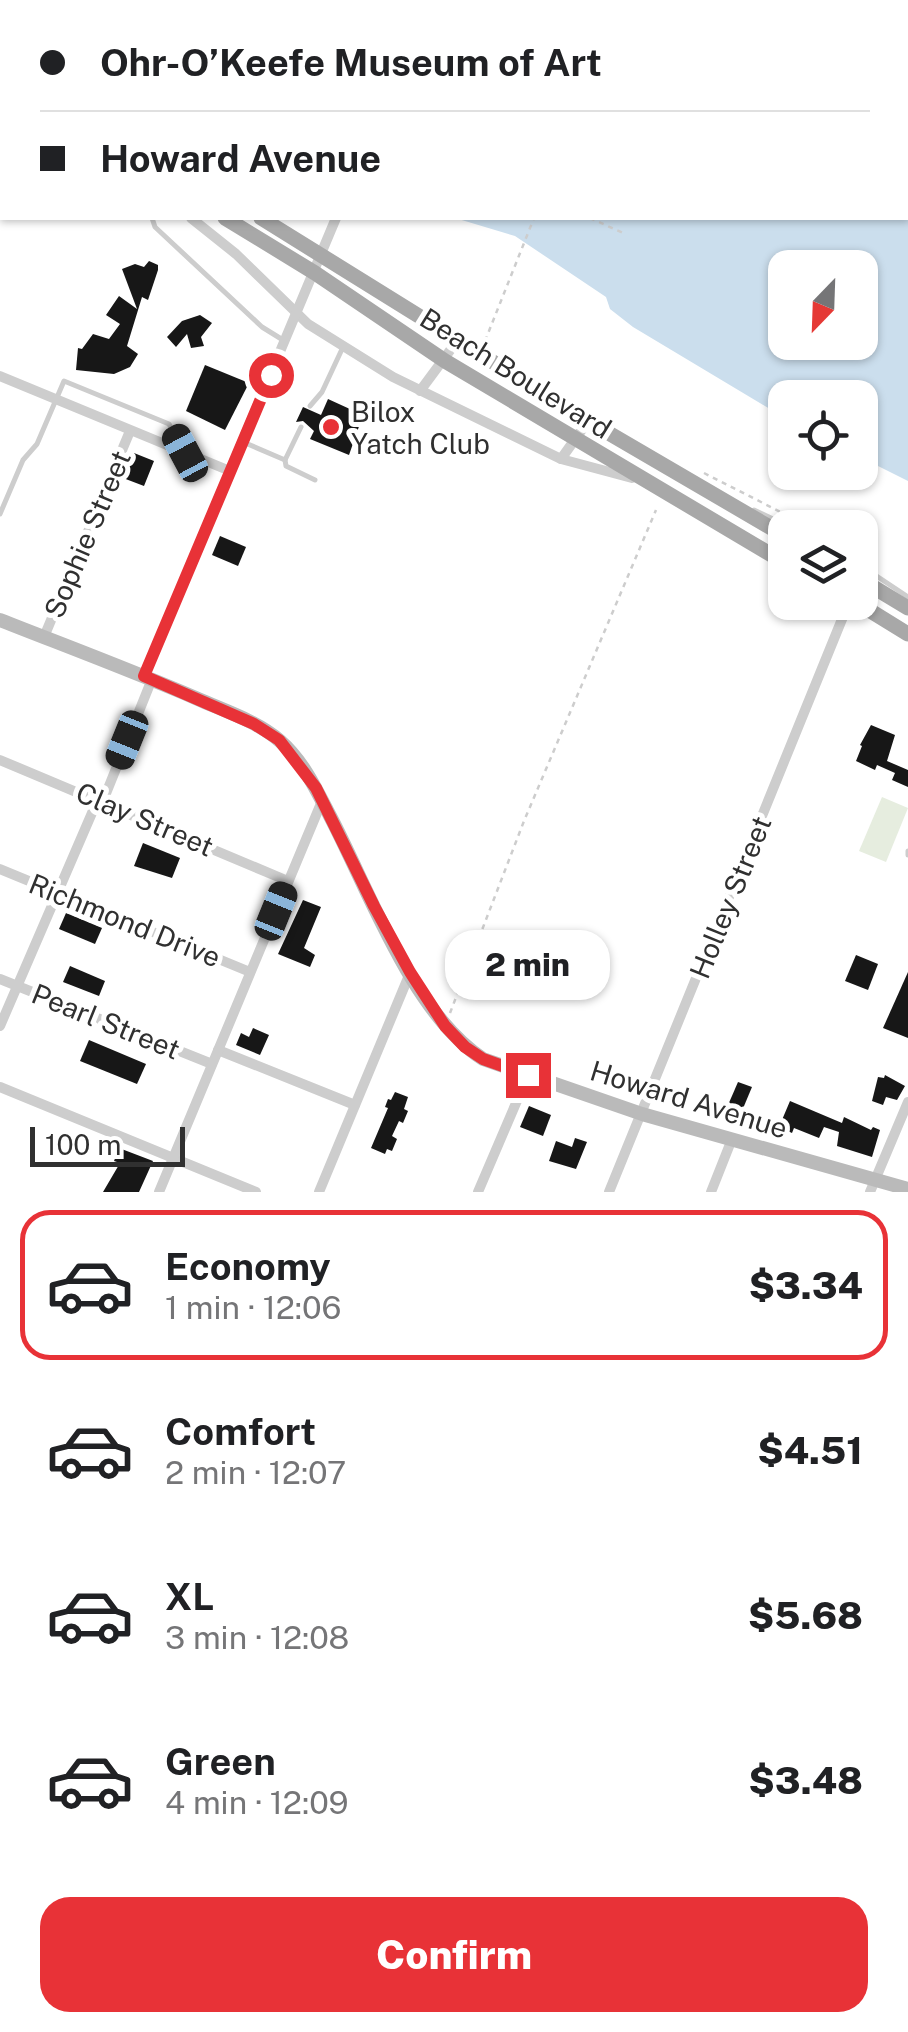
<!DOCTYPE html>
<meta charset="utf-8">
<style>
:root{--surface:#fff;--page:#f6f6f6;--text:#202124;--muted:#757577;--line:#e0e0e0;--accent:#e83237}
body{margin:0;font-family:"Public Sans",sans-serif;background:var(--page);color:var(--text);height:100vh;display:flex;flex-direction:column;font-size:38px;white-space:nowrap}
*{box-sizing:border-box;margin:0}
p{font-size:32px;color:var(--muted)}
.icon{flex:none;width:55px;height:55px;fill:none;stroke:currentColor;stroke-width:2;stroke-linecap:round;stroke-linejoin:round}
.map{position:relative;height:1192px;overflow:hidden}
.panel{display:flex;flex-direction:column;background:var(--surface);flex:1}
.panel>*{flex:none}
.top-card{position:absolute;left:0px;top:0px;width:910px;height:220px;box-shadow:0 2px 8px #0004;display:grid;align-content:center;height:220px;padding:0 40px;background:var(--surface)}
.needle{width:65px;rotate:203deg}
.controls{position:absolute;left:768px;top:250px;display:grid;gap:20px}
.controls a{display:grid;place-items:center;width:110px;height:110px;border-radius:20px;background:var(--surface);box-shadow:0 2px 8px #0004;font-size:50px}
.scale{position:absolute;left:30px;bottom:25px;width:155px;box-sizing:border-box;padding-left:10px;border:5px solid #303030;border-top:0;font-size:28px;line-height:35px;white-space:nowrap;color:#303030;-webkit-text-stroke:8px #fff;paint-order:stroke}
.end{position:absolute;width:45px;height:45px;margin:-22px;border:12px solid #e83237;background:#fff;box-shadow:0 0 0 5px #fff}
.from{border-radius:50%}
.bubble{position:absolute;height:70px;border-radius:30px;background:var(--surface);box-shadow:0 2px 8px #0004;font-size:32px;font-weight:800;line-height:70px;text-align:center}
.car{position:absolute;width:30px;height:60px;margin:-30px -15px;border-radius:12px;box-shadow:0 0 8px 2px #0007;background:linear-gradient(#222 24%,#8ab4d8 0 40%,#222 0 76%,#8ab4d8 0 86%,#222 0)}
.top-card b{display:flex;align-items:center;gap:35px;height:95px;font-size:38px}
.top-card b+b{border-top:2px solid var(--line)}
.top-card i{width:25px;height:25px;background:var(--text)}
ul{padding:18px 0 0;list-style:none}
li{display:flex;align-items:center;gap:30px;height:150px;margin:0 20px 15px;padding:0 20px;border:5px solid transparent;border-radius:30px}
li div{flex:1}
li b{display:block;font-size:38px}
li em{font-style:normal;font-weight:800}
li.current{border-color:var(--accent)}
li>.icon{width:90px;height:90px;stroke-width:1.5}
.button{display:flex;gap:20px;margin-top:auto;padding:20px 40px}
.button a{flex:1;height:115px;border-radius:30px;background:var(--accent);color:#fff;font-size:40px;font-weight:800;line-height:115px;text-align:center}
.map>svg:first-child{display:block}
</style>
<div class="map">
<svg width="908" height="1192" viewBox="0 0 908 1192">
<rect width="100%" height="100%" fill="#fff"/>
<polygon fill="#e6eddf" points="882,797 908,808 886,862 859,851"/>
<path fill="#cbdeed" fill-rule="evenodd" d="M48,0h860v481l-48,-24v-59h-75v20l-152,-91 -23,-18 -4,-12 -91,-61 -60,-18h453v-216zM785,268h75v74h-75z"/>
<g fill="#171717">
<polygon points="149,261 158,265 158,270 148,300 142,297 127,346 138,354 130,367 114,374 76,370 78,348 82,349 93,334 109,339 120,324 106,315 119,296 137,309 122,269 135,264 144,267"/>
<polygon points="200,315 212,323 201,337 204,346 191,348 187,334 176,347 167,337 182,321"/>
<polygon points="205,365 249,383 225,430 186,411"/>
<polygon points="328,399 363,415 349,455 310,439 314,431 303,421 296,422 303,407 321,415"/>
<polygon points="134,453 154,461 144,486 123,478"/>
<polygon points="220,536 246,547 238,566 212,555"/>
<polygon points="871,725 895,735 887,761 908,770 908,787 892,780 895,773 877,765 875,770 856,761 862,746 860,745"/>
<polygon points="143,843 180,858 172,878 134,866"/>
<polygon points="303,900 321,907 304,948 315,955 310,967 278,954"/>
<polygon points="66,913 102,928 95,944 59,929"/>
<polygon points="856,955 878,964 868,990 845,981"/>
<polygon points="70,966 105,981 99,996 63,982"/>
<polygon points="908,972 908,1038 883,1028"/>
<polygon points="253,1028 269,1035 260,1055 236,1045 241,1033 249,1037"/>
<polygon points="89,1040 146,1064 137,1084 80,1061"/>
<polygon points="885,1075 905,1086 897,1100 886,1097 883,1105 872,1101 878,1077 884,1078"/>
<polygon points="738,1082 752,1087 739,1118 725,1112"/>
<polygon points="395,1092 408,1097 404,1109 408,1111 403,1123 399,1121 392,1136 397,1139 392,1151 387,1149 385,1154 371,1148 388,1108 385,1107 388,1099 391,1100"/>
<polygon points="790,1101 842,1123 844,1117 871,1130 873,1127 880,1130 872,1157 837,1146 839,1132 824,1127 819,1138 794,1128 792,1133 779,1127"/>
<polygon points="529,1106 551,1115 543,1136 520,1127"/>
<polygon points="575,1138 587,1142 576,1169 549,1161 556,1141 572,1147"/>
<polygon points="119,1148 153,1161 139,1192 103,1192 120,1163 114,1161"/>
</g>
<g fill="none" stroke-linecap="round" stroke-linejoin="round">
<g stroke="#cdcdcd" stroke-width="2.5" stroke-dasharray="5 5" stroke-linecap="butt">
<polyline points="186,2 187,0"/>
<polyline points="590,218 623,233"/>
<polyline points="485,341 534,218"/>
<polyline points="704,473 812,528"/>
<polyline points="450,1013 524,821 656,510"/>
</g>
<g stroke="#cdcdcd" stroke-width="5">
<polyline points="152,218 155,227 262,327 283,340"/>
<polyline points="310,406 322,392 343,347"/>
<polyline points="243,442 285,460 301,427"/>
<polyline points="285,460 286,466 315,480"/>
<polyline points="754,510 792,528"/>
<polyline points="0,514 23,460 37,444 64,381 169,424 183,450"/>
<polyline points="860,565 908,597"/>
<polyline points="908,851 908,855"/>
</g>
<g stroke="#cdcdcd" stroke-width="10">
<polyline points="0,106 2,108"/>
<polyline points="191,218 236,254 308,324 393,377 561,459 632,478"/>
<polyline points="0,376 230,471"/>
<polyline points="420,391 457,341"/>
<polyline points="561,459 588,421"/>
<polyline points="44,637 130,431"/>
<polyline points="144,676 336,218"/>
<polyline points="0,760 288,881"/>
<polyline points="103,801 152,679"/>
<polyline points="0,869 250,972"/>
<polyline points="0,979 212,1064"/>
<polyline points="0,1026 98,799"/>
<polyline points="218,1050 355,1105"/>
<polyline points="0,1087 256,1192"/>
<polyline points="159,1192 322,801"/>
<polyline points="319,1192 410,973"/>
<polyline points="478,1192 528,1075"/>
<polyline points="609,1192 849,602"/>
<polyline points="711,1192 732,1139"/>
<polyline points="870,1192 908,1102"/>
</g>
<path stroke="#bababa" stroke-width="14" d="M0,620c66,26 133,51 198,79 27,12 59,22 82,42 23,20 36,48 50,75 39,74 82,197 153,243l159,55 266,75"/>
<g stroke="#a8a8a8" stroke-width="15">
<polyline points="0,63 2,65"/>
<polyline points="0,83 2,84"/>
<polyline points="225,218 315,273 445,361 785,563"/>
<polyline points="261,218 588,421 785,536"/>
<polyline points="860,579 908,608"/>
<polyline points="856,602 908,634"/>
</g>
</g>
<g fill="none" stroke-linecap="round" stroke-linejoin="round">
<polyline stroke="#e83237" stroke-width="12" points="271,375 144,676 254,724 279,740 316,788 374,906 410,972 445,1026 465,1047 483,1059 528,1075"/>
</g>
<circle fill="#e83237" stroke="#fff" stroke-width="4" cx="331" cy="427" r="10"/>
<g text-anchor="middle" dominant-baseline="central" stroke-width="10" stroke-linejoin="round" paint-order="stroke">
<g font-size="28" fill="#303030" stroke="#fff">
<text transform="translate(516 373) rotate(32)">Beach Boulevard</text>
<text transform="translate(87 534) rotate(-67)">Sophie Street</text>
<text transform="translate(145 819) rotate(23)">Clay Street</text>
<text transform="translate(730 897) rotate(-68)">Holley Street</text>
<text transform="translate(125 920) rotate(22)">Richmond Drive</text>
<text transform="translate(106 1021) rotate(22)">Pearl Street</text>
<text transform="translate(689 1099) rotate(17)">Howard Avenue</text>
</g>
<g font-size="28" fill="#303030" stroke="#fff" text-anchor="start">
<text x="351" y="411">Bilox<tspan x="351" dy="32">Yatch Club</tspan></text>
</g>
</g>
</svg>
<div class="controls">
<a><svg class="needle" viewBox="-14 -14 28 28"><path d="M0-13l5 13h-10z" fill="#e53935"/><path d="M0 13l5-13h-10z" fill="#757577"/></svg></a>
<a><svg class="icon" aria-label="locate" viewBox="0 0 24 24"><circle cx="12" cy="12" r="6"/><path d="M12 2v4M12 18v4M2 12h4M18 12h4"/></svg></a>
<a><svg class="icon" aria-label="layers" viewBox="0 0 24 24"><path d="M12 4l9 5-9 5-9-5zM3 14l9 5 9-5"/></svg></a>
</div>
<div class="scale">100 m</div>
<i class="end from" style="left:271px;top:375px"></i>
<i class="end" style="left:528px;top:1075px"></i>
<div class="bubble" style="left:445px;top:930px;width:165px">2 min</div>
<i class="car" style="left:185px;top:453px;rotate:332deg"></i>
<i class="car" style="left:127px;top:740px;rotate:202deg"></i>
<i class="car" style="left:276px;top:911px;rotate:22deg"></i>
<div class="top-card">
<b><i class="from"></i>Ohr-O’Keefe Museum of Art</b>
<b><i></i>Howard Avenue</b>
</div>
</div>
<section class="panel">
<ul>
<li class="current"><svg class="icon" aria-label="car" viewBox="0 0 24 24"><path d="M5 17H2v-5l4-1 3-4h7l3 4 3 1v5h-3M9 17h6M6 11h13"/><circle cx="7" cy="17" r="2"/><circle cx="17" cy="17" r="2"/></svg><div><b>Economy</b><p>1 min · 12:06</p></div><em>$3.34</em></li>
<li><svg class="icon" aria-label="car" viewBox="0 0 24 24"><path d="M5 17H2v-5l4-1 3-4h7l3 4 3 1v5h-3M9 17h6M6 11h13"/><circle cx="7" cy="17" r="2"/><circle cx="17" cy="17" r="2"/></svg><div><b>Comfort</b><p>2 min · 12:07</p></div><em>$4.51</em></li>
<li><svg class="icon" aria-label="car" viewBox="0 0 24 24"><path d="M5 17H2v-5l4-1 3-4h7l3 4 3 1v5h-3M9 17h6M6 11h13"/><circle cx="7" cy="17" r="2"/><circle cx="17" cy="17" r="2"/></svg><div><b>XL</b><p>3 min · 12:08</p></div><em>$5.68</em></li>
<li><svg class="icon" aria-label="car" viewBox="0 0 24 24"><path d="M5 17H2v-5l4-1 3-4h7l3 4 3 1v5h-3M9 17h6M6 11h13"/><circle cx="7" cy="17" r="2"/><circle cx="17" cy="17" r="2"/></svg><div><b>Green</b><p>4 min · 12:09</p></div><em>$3.48</em></li>
</ul>
<div class="button"><a>Confirm</a></div>
</section>
